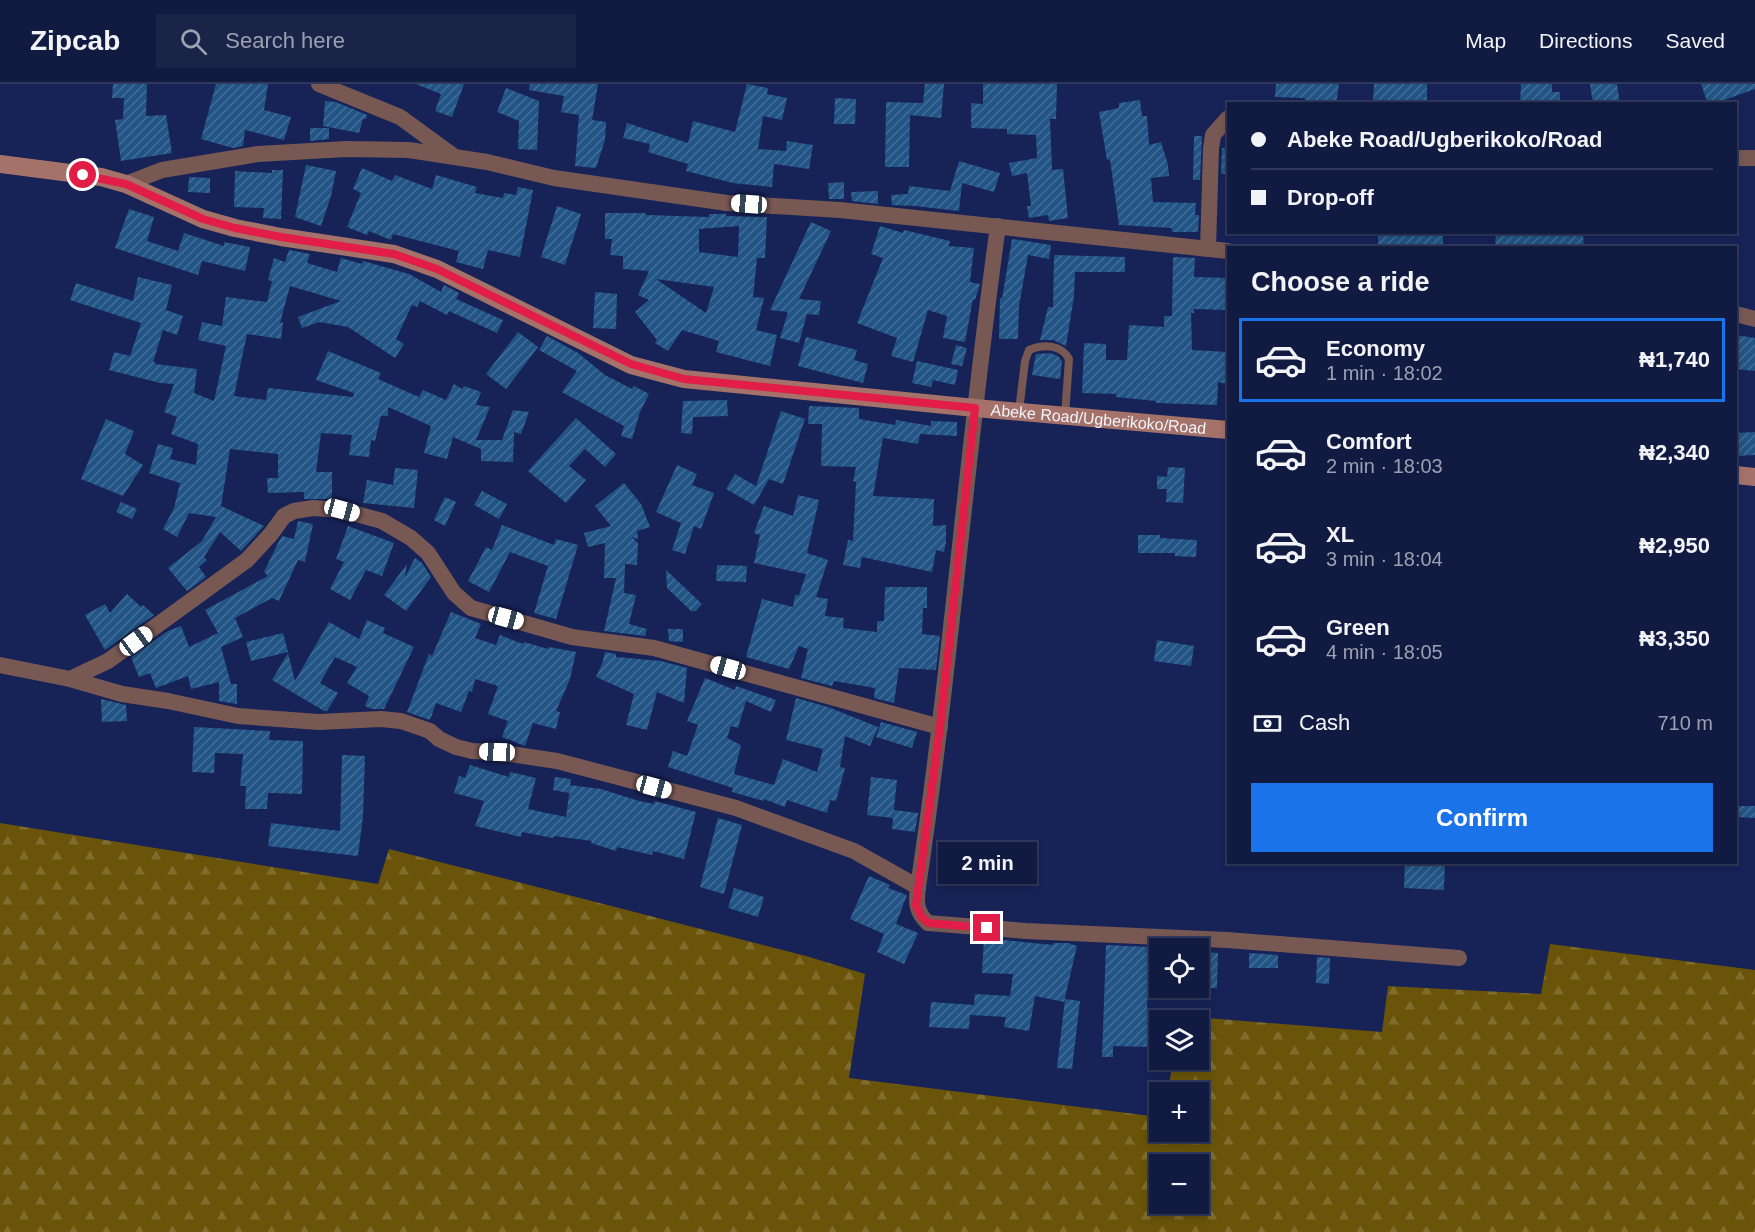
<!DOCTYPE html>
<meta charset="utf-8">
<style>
:root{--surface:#111a41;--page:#1a2348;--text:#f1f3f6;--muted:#9ca1b1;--line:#30385a;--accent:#1a73e8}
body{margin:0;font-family:Helvetica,sans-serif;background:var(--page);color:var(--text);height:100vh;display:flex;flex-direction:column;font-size:22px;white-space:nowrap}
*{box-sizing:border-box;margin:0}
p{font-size:20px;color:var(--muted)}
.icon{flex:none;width:33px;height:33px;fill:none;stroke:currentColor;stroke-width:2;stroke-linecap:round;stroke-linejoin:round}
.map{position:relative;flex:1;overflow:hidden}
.side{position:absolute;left:1227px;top:162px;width:510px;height:618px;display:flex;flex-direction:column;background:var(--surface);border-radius:0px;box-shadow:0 3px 9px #0003,0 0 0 2px var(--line)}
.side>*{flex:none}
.banner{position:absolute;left:1227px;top:18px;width:510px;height:132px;border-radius:0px;box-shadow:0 3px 9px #0003,0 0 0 2px var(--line);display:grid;align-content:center;height:132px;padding:0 24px;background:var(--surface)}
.tools{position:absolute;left:1149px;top:854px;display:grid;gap:12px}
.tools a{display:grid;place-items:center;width:60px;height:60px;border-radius:0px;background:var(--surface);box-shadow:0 3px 9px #0003,0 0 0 2px var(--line);font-size:30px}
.end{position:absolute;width:27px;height:27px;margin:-14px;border:8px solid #e11d48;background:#fff;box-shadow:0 0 0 3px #fff}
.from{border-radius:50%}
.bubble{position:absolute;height:42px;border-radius:0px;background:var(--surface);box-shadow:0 3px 9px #0003,0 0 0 2px var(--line);font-size:20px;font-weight:600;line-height:42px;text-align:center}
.car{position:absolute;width:18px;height:36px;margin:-18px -9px;border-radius:8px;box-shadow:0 0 4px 2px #0007;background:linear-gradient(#fff 24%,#345 0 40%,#fff 0 76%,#345 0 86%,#fff 0)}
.banner b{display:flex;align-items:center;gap:21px;height:57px;font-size:22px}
.banner b+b{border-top:2px solid var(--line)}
.banner i{width:15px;height:15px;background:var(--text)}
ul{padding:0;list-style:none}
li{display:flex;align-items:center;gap:18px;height:84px;margin:0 12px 9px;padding:0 12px;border:3px solid transparent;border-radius:0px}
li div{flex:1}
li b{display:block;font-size:22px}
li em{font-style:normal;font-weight:600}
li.current{border-color:var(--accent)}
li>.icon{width:54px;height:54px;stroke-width:1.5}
h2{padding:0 24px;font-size:27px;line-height:72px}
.pay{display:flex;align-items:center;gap:15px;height:66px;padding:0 24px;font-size:22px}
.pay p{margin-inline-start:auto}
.primary-button{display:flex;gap:12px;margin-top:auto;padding:12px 24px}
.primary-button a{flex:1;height:69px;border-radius:0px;background:var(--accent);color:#fff;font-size:24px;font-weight:600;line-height:69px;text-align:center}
header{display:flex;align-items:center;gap:36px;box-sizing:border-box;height:84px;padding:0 30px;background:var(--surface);border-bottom:2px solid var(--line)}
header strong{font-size:28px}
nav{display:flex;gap:33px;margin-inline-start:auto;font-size:21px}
.search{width:420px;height:54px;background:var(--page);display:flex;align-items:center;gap:15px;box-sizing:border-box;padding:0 21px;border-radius:0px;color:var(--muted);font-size:22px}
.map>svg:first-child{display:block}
</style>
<header>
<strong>Zipcab</strong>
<div class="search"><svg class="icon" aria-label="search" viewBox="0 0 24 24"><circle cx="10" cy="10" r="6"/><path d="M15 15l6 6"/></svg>Search here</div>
<nav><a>Map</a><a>Directions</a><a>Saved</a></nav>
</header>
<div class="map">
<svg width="1755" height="1148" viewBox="0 0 1755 1148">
<defs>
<pattern id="forest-firs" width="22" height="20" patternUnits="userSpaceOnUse" patternTransform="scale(1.5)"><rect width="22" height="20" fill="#6a5409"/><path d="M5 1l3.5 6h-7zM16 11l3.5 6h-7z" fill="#806d2e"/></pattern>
<pattern id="building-hatch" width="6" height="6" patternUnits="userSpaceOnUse" patternTransform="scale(1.5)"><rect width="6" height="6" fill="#225585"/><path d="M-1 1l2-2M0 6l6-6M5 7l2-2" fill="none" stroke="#436e97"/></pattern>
</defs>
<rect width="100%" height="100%" fill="#172257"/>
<path fill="url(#forest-firs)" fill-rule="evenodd" d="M0,739l378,61 11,-35 417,107 59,18 -16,104 310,39 1,14h38v-39h-30l5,-33h25v-39h-18l1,-4 201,16 6,-46 153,8 9,-50 205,26v262h-1755zM1160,1080h38v39h-38z"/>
<g fill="url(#building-hatch)" fill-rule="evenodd">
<polygon points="113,0 147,0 146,32 166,31 172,69 121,77 115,36 123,35 124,14 112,14"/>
<polygon points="216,0 268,0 264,26 291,33 284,56 245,46 243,62 233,64 201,55"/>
<polygon points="416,0 464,0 452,33 435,27 441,10"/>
<polygon points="530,0 598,0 592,36 606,38 605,56 596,84 575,82 579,31 561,28 564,12 529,6"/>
<polygon points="747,0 768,4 767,10 787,14 782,36 763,32 758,65 786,67 787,57 813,61 809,85 774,80 772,103 733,99 686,87 688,80 648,68 650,60 623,54 627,39 688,59 693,37 735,48"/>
<polygon points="925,0 944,0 941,34 910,31 909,83 885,83 886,18 923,19"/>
<polygon points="983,0 1057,0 1056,35 1050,35 1052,86 1063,85 1068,134 1049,137 1048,131 1029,134 1027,122 1031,122 1027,89 1012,92 1009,79 1037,74 1036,51 1007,50 1007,45 971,44 971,19 983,20"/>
<polygon points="1276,0 1339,0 1336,20 1304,20 1305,14 1275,13"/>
<polygon points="1374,0 1427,0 1427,20 1373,18"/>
<polygon points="1521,0 1552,0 1552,8 1560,8 1560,20 1520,20"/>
<polygon points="1590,0 1617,0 1620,20 1593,20"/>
<polygon points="1701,0 1755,0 1755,5 1713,20 1708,20"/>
<polygon points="506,4 539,17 537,66 518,65 519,37 497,28"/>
<polygon points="835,14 856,15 855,40 834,40"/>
<polygon points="1140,16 1142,32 1147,32 1149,61 1161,58 1168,81 1169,92 1151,94 1153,118 1196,119 1195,131 1199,131 1198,148 1172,148 1172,144 1119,141 1110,75 1107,76 1099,28 1119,24 1119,19"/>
<polygon points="325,17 336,18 367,31 366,35 363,35 359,49 323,42"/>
<polygon points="310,44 329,44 329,55 310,57"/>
<polygon points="1194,52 1202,52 1200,96 1193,96"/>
<polygon points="1222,64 1228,64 1228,90 1221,90"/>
<polygon points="959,77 1000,89 994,108 962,99 959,127 915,122 892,121 891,111 908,110 909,102 950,107"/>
<polygon points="306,81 336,87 331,112 321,142 295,133"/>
<polygon points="362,84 392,97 395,91 432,105 436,91 477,103 475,109 503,114 504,109 516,111 518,103 533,106 520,173 488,166 483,185 456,178 459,167 393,150 391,156 369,147 367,151 347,143 361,109 353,105"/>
<polygon points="272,86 283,86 281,135 263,134 264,124 234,123 235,87 272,89"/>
<polygon points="189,93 210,94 210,109 188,108"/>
<polygon points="844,98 844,115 829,115 828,99"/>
<polygon points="878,107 878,120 852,117 851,108"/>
<polygon points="557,122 581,130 565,181 541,173"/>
<polygon points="129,125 154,133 147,157 178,167 184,149 224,162 224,158 250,163 245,187 202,177 198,191 115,164"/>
<path d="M605,129h40l1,2 63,2v-3h17v2l41,1 -2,41h-8l-4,39 11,1 -8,32 21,5 -7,31 -54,-14 3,-11 -37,-11 -14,21 -13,-8 2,-3 -22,-28 14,-12 -11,-5 11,-24 -26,-2v-13l-13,-1 2,-16h-7zM739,142l-1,31 -39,-5v-23zM656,195l58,8 -8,26z"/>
<polygon points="811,138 831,147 799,215 821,217 819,231 807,230 799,259 780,254 788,228 770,226"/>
<polygon points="880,142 903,149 904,146 950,157 949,162 974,164 970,198 980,200 975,216 973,215 965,258 943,254 947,232 928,226 913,278 891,272 897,254 857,239 883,174 871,170"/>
<rect x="1378" y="148" width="65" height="16"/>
<polygon points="1496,148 1583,148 1584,164 1495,164"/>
<polygon points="1012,155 1051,161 1049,175 1028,171 1019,222 1018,255 999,255 1000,214 1002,215"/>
<polygon points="289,166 310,170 307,179 337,188 341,174 362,180 363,177 409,190 441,208 444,201 459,209 456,215 503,236 497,249 449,227 447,231 420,217 417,223 412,221 396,255 404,260 395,274 348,243 319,238 302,244 298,233 341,217 290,202 280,239 283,238 281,255 247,250 234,312 266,316 268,304 353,313 354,309 316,296 328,267 381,289 378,295 419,313 423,306 446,316 454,300 462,305 464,302 481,308 476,321 490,323 476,356 502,356 513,326 529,328 521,350 514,348 513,378 481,377 481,365 453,353 447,375 424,369 431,342 388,323 388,332 381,332 375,357 371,356 369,373 349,371 352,351 321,349 316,388 332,388 332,415 304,415 304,408 268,409 267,394 278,394 278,370 230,365 221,422 264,442 241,467 220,448 204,473 207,476 199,483 206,493 187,507 168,484 202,457 216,433 189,429 177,453 163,445 174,424 180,399 149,389 158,360 173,364 170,375 196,381 198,360 171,350 177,333 164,328 174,300 160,299 109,286 114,268 130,272 141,239 70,216 76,199 133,217 138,193 172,201 166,226 183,232 177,251 163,246 153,278 155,278 155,280 197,285 194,309 214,317 226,262 198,256 202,238 222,242 226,213 267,218 272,197 268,196 274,174 285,178"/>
<polygon points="1054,171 1125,173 1125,188 1075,188 1074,212 1066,262 1053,256 1040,256 1048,223 1053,223"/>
<polygon points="1173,173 1195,174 1194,193 1228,194 1228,226 1194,225 1194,229 1191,229 1192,266 1228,268 1228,300 1218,298 1217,321 1156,319 1156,317 1116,313 1116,310 1082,309 1084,259 1106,260 1106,276 1127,276 1129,241 1164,243 1164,232 1172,232"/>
<polygon points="595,208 617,210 616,245 593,244"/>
<polygon points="518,248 538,263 506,305 486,290"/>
<polygon points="1736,251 1755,254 1755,287 1736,285 1738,270 1736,270"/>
<polygon points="547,252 578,269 605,291 632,305 634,302 649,310 640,328 632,355 621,352 624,342 562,308 577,287 539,266"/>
<polygon points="806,253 857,266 854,276 868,280 863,299 798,282"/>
<polygon points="956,261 967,264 962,282 951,280"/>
<polygon points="1050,269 1058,272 1062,277 1060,295 1032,291 1036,270"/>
<polygon points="917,277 958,286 955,301 933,296 931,303 912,299"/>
<polygon points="727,316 728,332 693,333 692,350 681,349 683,317"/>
<polygon points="809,322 859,324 859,335 895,341 896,336 931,342 931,337 957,338 957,352 920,350 918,360 883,354 873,412 934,415 933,442 946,441 946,458 944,468 936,466 932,488 862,473 860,484 843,481 848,456 853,457 856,398 853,397 856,383 821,382 822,340 808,340"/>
<polygon points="781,327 805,335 783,400 769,395 754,421 726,405 735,390 756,402"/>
<polygon points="576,334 616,370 605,383 585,365 569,382 586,396 566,419 528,387"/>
<polygon points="106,335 134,347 125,370 143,381 123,412 81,395"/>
<polygon points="1755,348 1755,371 1736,372 1736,349"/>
<polygon points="677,381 697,390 692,401 714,409 701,445 694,442 685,470 672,466 681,439 656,428"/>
<polygon points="1168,383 1185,384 1183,419 1166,418 1167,405 1157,405 1157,392 1167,393"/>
<polygon points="395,384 418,386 414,424 363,419 367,396 393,401"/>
<polygon points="624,399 641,420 650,443 637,447 638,455 632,453 638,459 637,481 625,480 624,509 636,511 629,540 647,545 645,552 604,547 616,494 604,494 605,459 588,463 584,449 611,442 595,422"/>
<polygon points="482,407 507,420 499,435 474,421"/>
<polygon points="798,411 819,416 807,469 828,476 816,513 828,515 825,532 844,534 843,544 877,548 877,537 884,537 885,503 927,503 927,524 923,524 922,550 940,552 936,586 899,584 894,619 874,614 875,604 834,597 832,602 801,594 808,565 799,562 789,585 746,573 762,515 793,523 795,511 799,511 806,490 754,479 760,451 754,449 764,422 793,432"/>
<polygon points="445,413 456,418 445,442 434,436"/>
<polygon points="121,418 137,425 132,435 116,428"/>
<polygon points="298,437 313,440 305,478 298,476 279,517 272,514 235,534 243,553 221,563 231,600 237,600 237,620 219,617 219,598 191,605 188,592 156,604 150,589 139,593 131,573 168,547 181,542 189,563 218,549 205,526 268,492 264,488 279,457 282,452 294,455"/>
<polygon points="502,441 554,461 556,455 578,461 556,535 534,529 548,482 510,468 489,508 468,497 486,463 492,466"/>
<polygon points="348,442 394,459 382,492 366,486 350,516 330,505 344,478 336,475"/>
<polygon points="1138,451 1160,451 1160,454 1197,456 1196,473 1175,472 1175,469 1138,469"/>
<polygon points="415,474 422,479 431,493 406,527 384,511 407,480 405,493"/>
<polygon points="717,481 747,482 746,498 716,497"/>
<polygon points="666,486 702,520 696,527 691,527 667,504"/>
<polygon points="127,510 141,523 143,521 154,531 105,566 85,531 105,520 110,529"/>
<polygon points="451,528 481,540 475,554 496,561 500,551 523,560 524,558 548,565 549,563 576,568 570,595 556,627 560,628 556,645 533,639 525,662 502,653 508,637 488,630 498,602 475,595 472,608 469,607 461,628 436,619 430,636 407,628 429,570 432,572"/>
<polygon points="367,536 385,544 383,549 414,563 384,625 372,625 365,622 369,612 347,599 357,583 335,573 320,599 338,609 327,627 324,627 272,596 288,569 295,597 329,538 359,555"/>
<polygon points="668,545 683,545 683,558 669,557"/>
<polygon points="283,549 288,568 251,577 246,558"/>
<polygon points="1157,556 1194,562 1191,582 1154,577"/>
<polygon points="605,568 616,570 616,573 661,577 687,584 684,619 657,608 647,646 626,641 634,610 596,593 602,580"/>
<polygon points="705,594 735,606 736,602 776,616 771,628 746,617 738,644 731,642 727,654 741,661 734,690 774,701 783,675 817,688 823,665 786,656 796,614 828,623 878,643 870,662 845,652 840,683 845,684 836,717 830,716 827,729 787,716 785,723 764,715 764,717 732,708 733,704 668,683 673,667 687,672 698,641 687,637"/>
<polygon points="101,615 126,621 127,637 102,638"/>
<polygon points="881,638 917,648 912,664 876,653"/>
<polygon points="194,643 270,647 269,656 303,657 302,710 268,709 267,725 245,725 246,702 240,702 243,670 215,669 214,689 192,688"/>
<polygon points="342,671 365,672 363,732 358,772 268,762 271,739 340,747"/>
<polygon points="470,681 509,693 510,688 536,694 528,725 566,733 570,704 569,709 553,706 555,693 571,695 570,701 601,705 639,717 654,720 655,717 696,728 684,775 653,767 652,771 617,763 616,767 591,759 592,757 554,752 553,754 522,748 521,753 475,742 484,717 454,709 459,692 465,694"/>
<polygon points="871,693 897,696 893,734 867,731"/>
<polygon points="1736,722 1755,722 1755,734 1736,733"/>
<polygon points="894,726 918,729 915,748 892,745"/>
<polygon points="718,734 742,741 724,810 700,803"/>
<polygon points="1405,778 1445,778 1444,806 1404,804"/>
<polygon points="869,792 890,801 888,804 907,811 896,840 918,849 904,880 877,868 884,850 850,835"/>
<polygon points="734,804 764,813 758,833 728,824"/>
<polygon points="984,854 1053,861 1053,859 1068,859 1077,862 1064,918 1035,912 1029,947 1004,943 1006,933 970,931 969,945 929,943 931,918 974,921 975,910 1010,912 1013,890 982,889"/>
<polygon points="1106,861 1150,863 1147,925 1151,925 1149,963 1113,962 1113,973 1102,973"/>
<polygon points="1205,868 1218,869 1217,904 1204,904"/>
<polygon points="1249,869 1278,871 1278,884 1249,884"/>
<polygon points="1317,873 1330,874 1329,900 1316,899"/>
<polygon points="1065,915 1080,917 1072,985 1057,984"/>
</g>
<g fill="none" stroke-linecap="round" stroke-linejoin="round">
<path stroke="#785853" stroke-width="8" d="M1019,327l6,-50 4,-11c14,-6 32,-6 40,9l-4,57"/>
<g stroke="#785853" stroke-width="16">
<polyline points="319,0 400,33 452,71"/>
<polyline points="1736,74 1755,74"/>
<polyline points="126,100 162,86 258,70 346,65 409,66 487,78 554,94 727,119 840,126 1228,167"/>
<path d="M998,142c-31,220 -47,442 -80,661 -2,16 -2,25 10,36l98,8 201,9 232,18"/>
<polyline points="1208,165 1211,65 1213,51 1228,34"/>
<polyline points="1736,230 1755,235"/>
<polyline points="0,581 70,595 122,610 168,617 238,632 319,638 381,635 401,637 430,647 439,655 456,663 472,667 497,668 557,677 736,724 854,767 918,803"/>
<polyline points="70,595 108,577 247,476 271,450 284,432 294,427 313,424 342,426 382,437 411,454 428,469 454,509 471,524 572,553 654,564 940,643"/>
</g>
<g stroke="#a5726a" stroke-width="18">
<path id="s1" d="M0,80l101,13 25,7 77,35 32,9 46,9 113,17 43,15 194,96 53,14 291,29 253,22"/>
<polyline points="1736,391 1755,393"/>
</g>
</g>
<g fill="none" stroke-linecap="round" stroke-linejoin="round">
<polyline stroke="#e11d48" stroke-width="8" points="83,91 126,100 203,135 235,144 281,153 394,170 437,185 631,280 684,295 975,324 940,643 916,821 921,832 928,839 987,844"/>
</g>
<g text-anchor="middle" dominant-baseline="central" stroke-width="6" stroke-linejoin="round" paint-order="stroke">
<g font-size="16" fill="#f1f4fa" stroke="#0e174b">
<text stroke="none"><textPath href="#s1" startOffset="1140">Abeke Road/Ugberikoko/Road</textPath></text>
</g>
</g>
</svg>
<div class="tools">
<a><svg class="icon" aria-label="locate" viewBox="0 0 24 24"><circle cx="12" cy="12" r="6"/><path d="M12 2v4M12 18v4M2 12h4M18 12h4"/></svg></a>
<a><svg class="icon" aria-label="layers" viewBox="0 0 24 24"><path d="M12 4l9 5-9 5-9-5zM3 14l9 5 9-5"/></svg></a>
<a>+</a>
<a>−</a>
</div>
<i class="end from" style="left:83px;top:91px"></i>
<i class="end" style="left:987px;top:844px"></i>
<div class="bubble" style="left:938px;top:758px;width:99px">2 min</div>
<i class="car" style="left:749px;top:120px;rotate:274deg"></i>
<i class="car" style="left:342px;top:426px;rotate:105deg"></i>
<i class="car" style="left:506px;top:534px;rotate:105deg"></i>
<i class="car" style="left:136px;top:557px;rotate:54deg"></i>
<i class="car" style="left:728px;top:584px;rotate:286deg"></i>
<i class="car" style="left:497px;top:668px;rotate:272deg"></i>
<i class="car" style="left:654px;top:703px;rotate:105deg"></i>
<div class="banner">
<b><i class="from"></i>Abeke Road/Ugberikoko/Road</b>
<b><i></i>Drop-off</b>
</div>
<section class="side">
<h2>Choose a ride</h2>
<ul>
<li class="current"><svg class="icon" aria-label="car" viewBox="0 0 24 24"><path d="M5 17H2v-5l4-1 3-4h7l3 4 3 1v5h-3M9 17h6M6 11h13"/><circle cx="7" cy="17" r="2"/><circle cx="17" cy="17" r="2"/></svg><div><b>Economy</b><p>1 min · 18:02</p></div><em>₦1,740</em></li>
<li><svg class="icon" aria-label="car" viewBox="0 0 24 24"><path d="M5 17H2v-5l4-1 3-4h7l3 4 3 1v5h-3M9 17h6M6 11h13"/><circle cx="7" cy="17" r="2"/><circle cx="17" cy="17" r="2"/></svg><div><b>Comfort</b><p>2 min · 18:03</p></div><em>₦2,340</em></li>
<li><svg class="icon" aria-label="car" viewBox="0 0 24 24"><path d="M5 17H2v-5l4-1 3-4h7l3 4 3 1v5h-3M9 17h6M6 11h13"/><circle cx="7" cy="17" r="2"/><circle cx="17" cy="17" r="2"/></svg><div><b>XL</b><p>3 min · 18:04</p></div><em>₦2,950</em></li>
<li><svg class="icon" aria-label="car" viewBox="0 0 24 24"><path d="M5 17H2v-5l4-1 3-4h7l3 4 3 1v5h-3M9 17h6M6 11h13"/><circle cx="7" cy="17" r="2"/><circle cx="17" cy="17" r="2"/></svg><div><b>Green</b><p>4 min · 18:05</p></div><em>₦3,350</em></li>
</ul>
<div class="pay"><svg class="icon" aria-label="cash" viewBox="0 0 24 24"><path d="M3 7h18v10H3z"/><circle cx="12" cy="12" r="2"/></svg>Cash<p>710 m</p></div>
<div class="primary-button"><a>Confirm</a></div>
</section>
</div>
